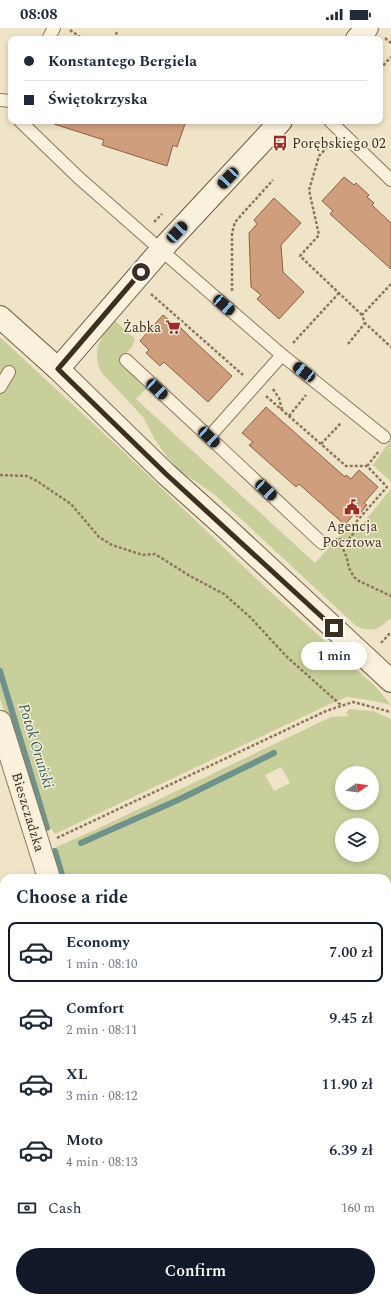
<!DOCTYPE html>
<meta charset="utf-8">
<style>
:root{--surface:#fff;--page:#f6f6f7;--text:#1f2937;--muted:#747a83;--line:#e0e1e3;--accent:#111827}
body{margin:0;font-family:Spectral,serif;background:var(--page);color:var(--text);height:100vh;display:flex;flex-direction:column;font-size:15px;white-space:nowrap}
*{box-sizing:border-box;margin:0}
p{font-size:13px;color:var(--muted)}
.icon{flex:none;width:22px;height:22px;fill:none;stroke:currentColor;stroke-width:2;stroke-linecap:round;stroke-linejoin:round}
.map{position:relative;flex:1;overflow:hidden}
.sheet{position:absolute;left:0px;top:846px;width:391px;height:428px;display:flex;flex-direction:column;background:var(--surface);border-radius:12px 12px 0 0;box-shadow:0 2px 6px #0003}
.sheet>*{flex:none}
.guide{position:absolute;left:8px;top:8px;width:375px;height:88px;border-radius:8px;box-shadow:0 2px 6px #0003;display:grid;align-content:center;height:88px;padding:0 16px;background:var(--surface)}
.needle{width:26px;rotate:77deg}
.controls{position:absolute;left:335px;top:738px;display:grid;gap:8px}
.controls a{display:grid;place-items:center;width:44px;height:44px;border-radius:50%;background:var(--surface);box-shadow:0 2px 6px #0003;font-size:20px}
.end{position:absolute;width:18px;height:18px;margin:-9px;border:5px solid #3d2e20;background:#fff;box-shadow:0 0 0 2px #fff}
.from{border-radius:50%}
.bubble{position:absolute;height:28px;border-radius:14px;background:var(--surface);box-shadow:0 2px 6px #0003;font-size:13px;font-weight:600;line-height:28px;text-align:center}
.car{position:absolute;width:12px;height:24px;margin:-12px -6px;border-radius:5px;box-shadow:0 0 3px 1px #0007;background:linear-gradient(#222 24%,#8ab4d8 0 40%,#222 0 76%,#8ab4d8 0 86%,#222 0)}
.guide b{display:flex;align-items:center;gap:14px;height:38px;font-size:15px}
.guide b+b{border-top:1px solid var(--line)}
.guide i{width:10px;height:10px;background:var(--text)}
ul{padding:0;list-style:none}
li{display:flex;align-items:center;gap:12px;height:60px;margin:0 8px 6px;padding:0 8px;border:2px solid transparent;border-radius:8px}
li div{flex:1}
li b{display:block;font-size:15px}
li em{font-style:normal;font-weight:600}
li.selected{border-color:var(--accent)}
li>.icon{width:36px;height:36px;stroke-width:1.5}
h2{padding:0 16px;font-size:18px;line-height:48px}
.pay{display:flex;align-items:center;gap:10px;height:44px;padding:0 16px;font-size:15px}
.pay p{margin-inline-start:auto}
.button{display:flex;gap:8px;margin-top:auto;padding:8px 16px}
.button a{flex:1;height:46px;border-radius:24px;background:var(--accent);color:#fff;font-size:16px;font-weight:600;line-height:46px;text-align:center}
.status{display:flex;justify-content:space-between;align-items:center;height:28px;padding:0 20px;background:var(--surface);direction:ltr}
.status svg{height:11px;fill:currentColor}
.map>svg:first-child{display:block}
</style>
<div class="status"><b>08:08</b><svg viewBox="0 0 49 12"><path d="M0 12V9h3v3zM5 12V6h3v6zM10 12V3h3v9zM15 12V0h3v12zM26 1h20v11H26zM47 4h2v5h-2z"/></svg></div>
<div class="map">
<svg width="391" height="1274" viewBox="0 0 391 1274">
<rect width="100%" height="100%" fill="#f0e4c8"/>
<g fill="#e6deb5">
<polygon points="391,1020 391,1274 271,1274 265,1270 387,1270 387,1021"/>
<polygon points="92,1270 182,1270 179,1274 89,1274"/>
</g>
<g fill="#c9cf9b" fill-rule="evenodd">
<path d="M113,291l22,20 -3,8 -13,14 27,28 -10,10 179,164 37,-41 7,6 32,-39v130h-1c-13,11 -17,14 -34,7l-141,-131 -35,-24 -12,-13 -13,-18 -12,-23 -42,-45c-10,-23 0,-33 12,-53z"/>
<polygon points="0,309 128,428 264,558 377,660 391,677 374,673 347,669 330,676 55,806 52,801 43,803 41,802 0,670"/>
<path d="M391,413v41l-18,-17c6,-8 11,-17 18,-24z"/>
<path d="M349,681l24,2 18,8v329l-4,1v-171h-321l-10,-31 39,-17 236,-113 18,-1 -3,-3zM281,739l9,16 -16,8 -9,-16zM342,745h30v30h-30zM342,797h30v30h-30z"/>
<polygon points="222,1270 265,1270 271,1274 228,1274"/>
</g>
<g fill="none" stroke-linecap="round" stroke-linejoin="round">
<g stroke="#6f938a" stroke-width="6">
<polyline points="0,643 47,800"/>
<polyline points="81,815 178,772 274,725"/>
<polyline points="55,823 63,850"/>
<polyline points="256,1270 267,1274"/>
</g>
</g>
<g fill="#cf9f7d" stroke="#8d5f41">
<polygon points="54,93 186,93 177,119 173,117 167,138 102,117 104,112 54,96"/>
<polygon points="344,149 354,157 356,155 369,167 367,169 374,175 372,177 391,195 391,241 330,186 333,183 322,173"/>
<polygon points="274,170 301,195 281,217 283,244 304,264 279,291 257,271 261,267 251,259 249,205 257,196 254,192"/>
<polygon points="163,287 176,298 178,297 194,313 232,348 208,374 164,334 160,338 146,325 149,322 140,313"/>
<polygon points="266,379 345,449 346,447 351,451 359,442 378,459 364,475 367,477 357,489 354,486 345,497 299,456 296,459 249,417 253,414 242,405"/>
</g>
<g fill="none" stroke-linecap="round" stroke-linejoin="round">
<g stroke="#8d765c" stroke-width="14">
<g id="lane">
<polyline points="48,11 54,0"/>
<polyline points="0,72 11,73"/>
<polyline points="20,93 79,150 161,222 282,327 384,409"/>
<polyline points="330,93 391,152"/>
<polyline points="282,327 209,409 322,515"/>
<polyline points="126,332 209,409"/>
<polyline points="0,359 9,344"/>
</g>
</g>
<g stroke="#8d765c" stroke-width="24">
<g id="street">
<polyline points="0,694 49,850"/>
<polyline points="0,1125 4,1123"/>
</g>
</g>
<g stroke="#6f573f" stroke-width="24">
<g id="secondary">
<polyline points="357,11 367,0"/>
<polyline points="0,289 58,341 166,446 224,498 391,653"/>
<polyline points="58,341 161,222 281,93"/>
</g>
</g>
<g stroke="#8d765c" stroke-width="2.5" stroke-dasharray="3 2" stroke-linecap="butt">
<polyline points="70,2 83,11"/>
<polyline points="385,10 391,15"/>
<polyline points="114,11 117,4"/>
<polyline points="380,41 391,29"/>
<polyline points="331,115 319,128 309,162 319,207 300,228 362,287"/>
<polyline points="154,194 162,186"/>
<polyline points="391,256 362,287 365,295 391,319"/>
<polyline points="232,263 232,205 235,194 273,152"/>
<polyline points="151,266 243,347"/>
<polyline points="293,315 339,265"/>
<polyline points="348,316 365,295"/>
<polyline points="273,361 279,370 282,382"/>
<polyline points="266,368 346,438 367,438 387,459 356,494 356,502 348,512 336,511"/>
<polyline points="289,388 306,367"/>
<polyline points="321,416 341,395"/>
<polyline points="367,438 379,423"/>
<polyline points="0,447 27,448 37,453 71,476 99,509 112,517 143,527 155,526 190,548 224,566 250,589 287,629 342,678"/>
<polyline points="339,512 347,530 349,540 354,549 359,553 391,568"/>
<polyline points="381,615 391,604"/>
<polyline points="57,810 326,683 353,674 391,684"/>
</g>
<use href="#lane" stroke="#faf1dc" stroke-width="12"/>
<use href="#street" stroke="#faf1dc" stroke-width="22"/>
<use href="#secondary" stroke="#faf1dc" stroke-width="22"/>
</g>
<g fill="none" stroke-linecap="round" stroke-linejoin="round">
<polyline stroke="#3d2e20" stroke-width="5" points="141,244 58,341 166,446 334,600"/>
</g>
<defs>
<g id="bus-bare" transform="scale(1.2)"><path d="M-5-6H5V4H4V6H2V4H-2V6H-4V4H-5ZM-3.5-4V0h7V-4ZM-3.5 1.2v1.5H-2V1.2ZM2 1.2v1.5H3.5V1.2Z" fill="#9e2a2b" stroke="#f7eed8" stroke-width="2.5" paint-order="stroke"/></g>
<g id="supermarket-bare" transform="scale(1.2)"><path d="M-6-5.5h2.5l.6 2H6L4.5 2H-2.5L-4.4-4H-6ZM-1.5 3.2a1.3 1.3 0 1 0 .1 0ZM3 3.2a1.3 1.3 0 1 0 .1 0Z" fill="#9e2a2b" stroke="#f7eed8" stroke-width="2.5" paint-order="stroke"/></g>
<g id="civic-bare" transform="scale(1.2)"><path d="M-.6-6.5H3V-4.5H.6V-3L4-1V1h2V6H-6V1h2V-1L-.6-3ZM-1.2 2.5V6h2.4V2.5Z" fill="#9e2a2b" stroke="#f7eed8" stroke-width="2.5" paint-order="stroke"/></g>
</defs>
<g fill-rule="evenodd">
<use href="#bus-bare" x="280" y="115"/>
<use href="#supermarket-bare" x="173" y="299"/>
<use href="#civic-bare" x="352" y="479"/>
</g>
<g text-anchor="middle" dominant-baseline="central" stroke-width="3" stroke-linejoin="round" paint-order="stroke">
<g font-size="14" fill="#3d2e20" stroke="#f7eed8" text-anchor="start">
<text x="292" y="115">Porębskiego 02</text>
<text x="161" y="299" text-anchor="end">Żabka</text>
<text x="352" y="498" text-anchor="middle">Agencja<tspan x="352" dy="16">Pocztowa</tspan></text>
</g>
<g font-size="14" fill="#3d2e20" stroke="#f7eed8">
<text transform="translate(28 784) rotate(73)">Bieszczadzka</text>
</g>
<g font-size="15" font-style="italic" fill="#2f5d5a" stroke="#f7eed8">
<text transform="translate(36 718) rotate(73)">Potok Oruński</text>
</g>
</g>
</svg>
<div class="controls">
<a><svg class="needle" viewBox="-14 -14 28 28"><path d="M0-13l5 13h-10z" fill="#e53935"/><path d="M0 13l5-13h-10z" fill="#747a83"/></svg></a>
<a><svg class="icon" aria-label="layers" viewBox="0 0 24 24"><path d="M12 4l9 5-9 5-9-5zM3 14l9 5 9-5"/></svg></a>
</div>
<i class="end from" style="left:141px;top:244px"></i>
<i class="end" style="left:334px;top:600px"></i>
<div class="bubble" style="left:301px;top:614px;width:66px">1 min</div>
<i class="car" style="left:228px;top:150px;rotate:223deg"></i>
<i class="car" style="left:177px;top:204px;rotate:43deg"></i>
<i class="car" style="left:224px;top:277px;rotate:131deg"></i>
<i class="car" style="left:304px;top:344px;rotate:308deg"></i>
<i class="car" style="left:157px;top:361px;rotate:133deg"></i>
<i class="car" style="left:209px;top:409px;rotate:133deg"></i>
<i class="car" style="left:266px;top:462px;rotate:133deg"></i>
<div class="guide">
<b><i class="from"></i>Konstantego Bergiela</b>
<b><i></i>Świętokrzyska</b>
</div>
<section class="sheet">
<h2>Choose a ride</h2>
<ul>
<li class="selected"><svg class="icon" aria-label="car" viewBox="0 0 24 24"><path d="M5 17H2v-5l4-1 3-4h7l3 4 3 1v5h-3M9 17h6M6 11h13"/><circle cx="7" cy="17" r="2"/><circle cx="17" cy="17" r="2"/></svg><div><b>Economy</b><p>1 min · 08:10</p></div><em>7.00 zł</em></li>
<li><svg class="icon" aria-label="car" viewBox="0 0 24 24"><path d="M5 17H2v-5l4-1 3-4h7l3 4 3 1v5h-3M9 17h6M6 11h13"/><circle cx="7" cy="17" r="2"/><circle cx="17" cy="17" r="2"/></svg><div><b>Comfort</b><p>2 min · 08:11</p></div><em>9.45 zł</em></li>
<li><svg class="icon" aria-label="car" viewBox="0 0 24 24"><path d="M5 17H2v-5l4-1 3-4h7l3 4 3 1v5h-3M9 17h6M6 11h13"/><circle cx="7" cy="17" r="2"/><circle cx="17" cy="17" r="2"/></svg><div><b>XL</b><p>3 min · 08:12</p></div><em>11.90 zł</em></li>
<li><svg class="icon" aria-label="car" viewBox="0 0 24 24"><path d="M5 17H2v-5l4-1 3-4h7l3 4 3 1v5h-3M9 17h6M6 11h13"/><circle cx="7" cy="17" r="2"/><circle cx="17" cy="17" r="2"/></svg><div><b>Moto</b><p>4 min · 08:13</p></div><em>6.39 zł</em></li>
</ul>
<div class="pay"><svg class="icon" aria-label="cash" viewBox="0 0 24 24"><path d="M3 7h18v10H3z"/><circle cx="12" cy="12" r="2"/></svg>Cash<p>160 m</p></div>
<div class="button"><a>Confirm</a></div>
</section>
</div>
